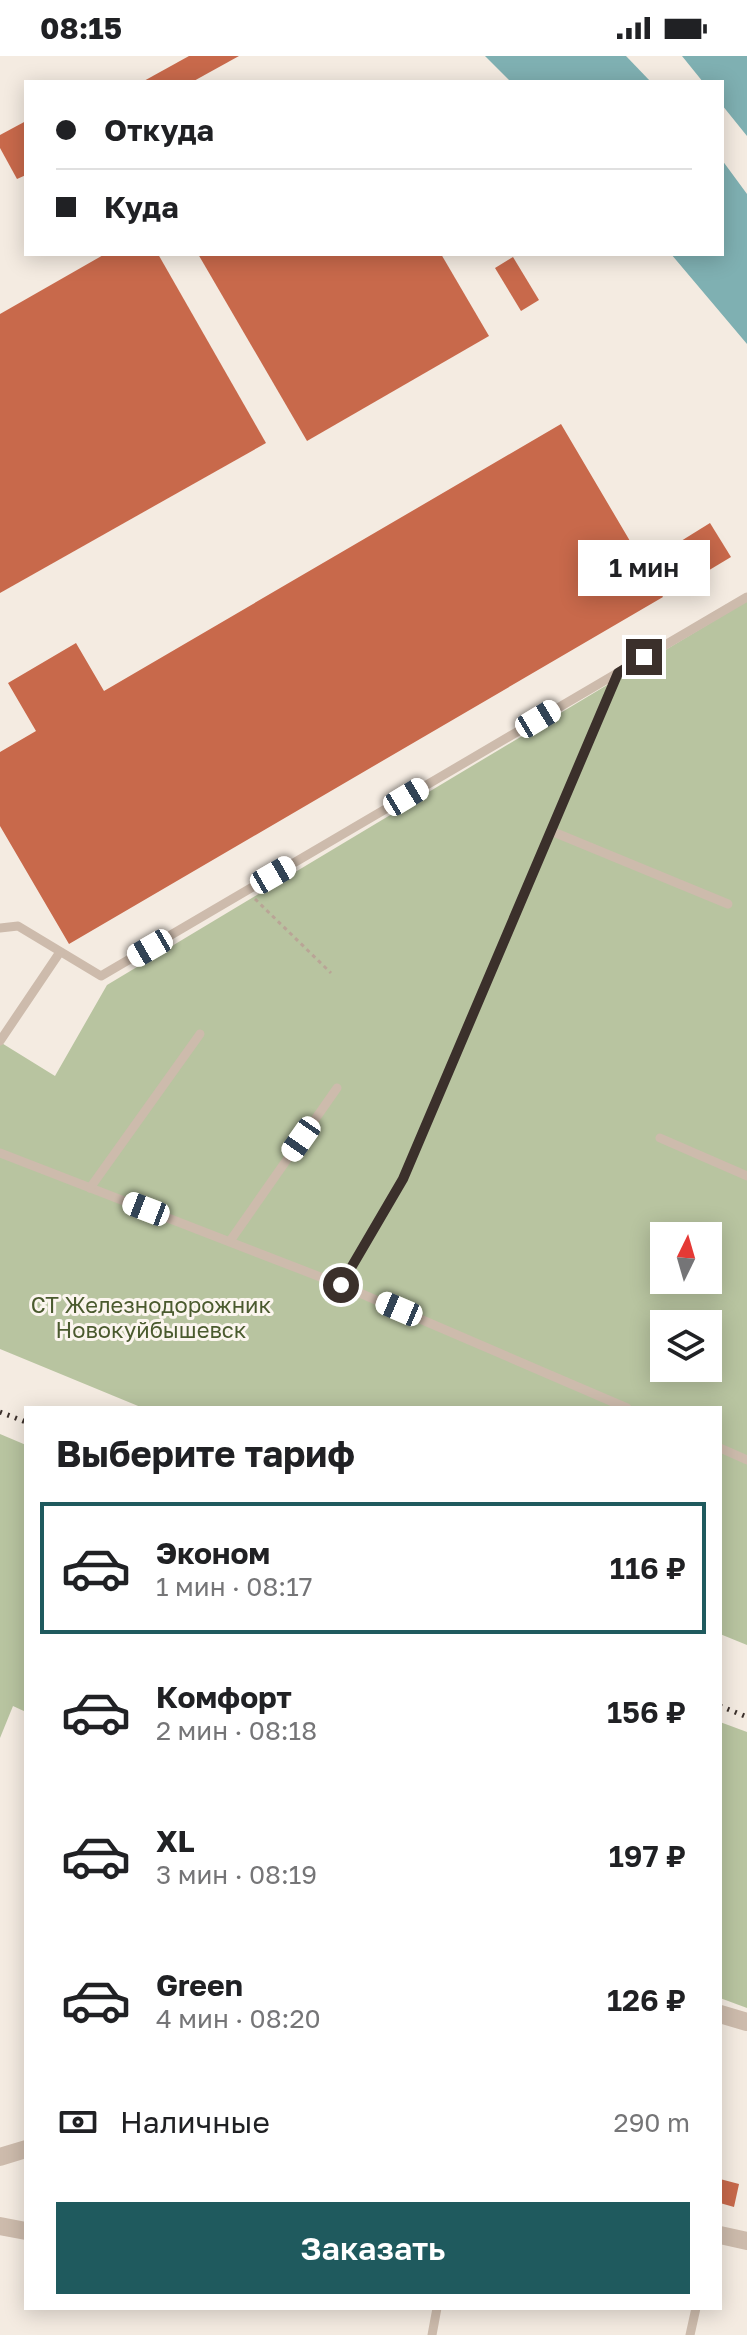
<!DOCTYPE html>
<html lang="ru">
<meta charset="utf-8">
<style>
:root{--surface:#fff;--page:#f6f6f6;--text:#202124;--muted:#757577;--line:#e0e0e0;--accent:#1f5a5e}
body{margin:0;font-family:"Golos Text",sans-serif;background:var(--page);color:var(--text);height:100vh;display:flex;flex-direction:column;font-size:30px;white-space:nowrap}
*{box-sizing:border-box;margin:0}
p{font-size:26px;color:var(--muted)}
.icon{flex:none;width:44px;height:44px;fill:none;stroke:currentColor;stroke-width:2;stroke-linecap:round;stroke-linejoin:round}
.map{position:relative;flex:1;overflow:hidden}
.panel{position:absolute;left:24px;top:1350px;width:698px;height:904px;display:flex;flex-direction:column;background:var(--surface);border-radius:0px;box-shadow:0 4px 20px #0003}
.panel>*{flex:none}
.hud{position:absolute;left:24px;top:24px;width:700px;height:176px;border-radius:0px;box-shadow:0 4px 20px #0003;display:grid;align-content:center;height:176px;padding:0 32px;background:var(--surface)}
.needle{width:52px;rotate:5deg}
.buttons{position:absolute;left:650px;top:1166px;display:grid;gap:16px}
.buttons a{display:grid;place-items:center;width:72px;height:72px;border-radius:0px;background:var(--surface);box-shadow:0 4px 20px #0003;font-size:40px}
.end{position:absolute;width:36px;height:36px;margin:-18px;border:10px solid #3b302b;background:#fff;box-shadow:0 0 0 4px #fff}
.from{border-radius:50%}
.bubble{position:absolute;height:56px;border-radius:0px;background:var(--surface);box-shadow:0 4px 20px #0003;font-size:26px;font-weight:600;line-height:56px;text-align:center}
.car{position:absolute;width:24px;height:48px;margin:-24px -12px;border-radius:10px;box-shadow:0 0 6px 2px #0007;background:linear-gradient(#fff 24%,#345 0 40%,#fff 0 76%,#345 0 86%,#fff 0)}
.hud b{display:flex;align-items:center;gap:28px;height:76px;font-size:30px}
.hud b+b{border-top:2px solid var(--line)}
.hud i{width:20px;height:20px;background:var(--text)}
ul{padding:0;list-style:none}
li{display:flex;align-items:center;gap:24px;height:132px;margin:0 16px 12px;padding:0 16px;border:4px solid transparent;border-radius:0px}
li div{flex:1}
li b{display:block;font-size:30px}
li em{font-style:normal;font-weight:600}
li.current{border-color:var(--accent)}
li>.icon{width:72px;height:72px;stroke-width:1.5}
h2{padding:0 32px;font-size:36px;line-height:96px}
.pay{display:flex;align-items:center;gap:20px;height:88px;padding:0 32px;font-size:30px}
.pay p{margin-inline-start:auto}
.primary-button{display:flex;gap:16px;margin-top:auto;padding:16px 32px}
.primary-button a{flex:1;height:92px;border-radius:0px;background:var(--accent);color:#fff;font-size:32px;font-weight:600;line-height:92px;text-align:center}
.status{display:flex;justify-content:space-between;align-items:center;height:56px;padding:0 40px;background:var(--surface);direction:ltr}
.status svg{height:22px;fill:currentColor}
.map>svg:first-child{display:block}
</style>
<div class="status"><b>08:15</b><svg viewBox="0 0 49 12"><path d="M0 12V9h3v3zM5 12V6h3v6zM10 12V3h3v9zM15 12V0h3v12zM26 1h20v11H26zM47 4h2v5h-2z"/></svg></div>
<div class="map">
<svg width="747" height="2279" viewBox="0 0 747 2279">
<rect width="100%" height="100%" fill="#f4ebe1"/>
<g fill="#b8c4a0" fill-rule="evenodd">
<path d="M747,545v1044l-27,-11v-226h-577l-143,-59v-307l55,34 52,-91zM664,1180h44v44h-44zM664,1268h44v44h-44z"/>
<polygon points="0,1378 26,1389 26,1656 13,1650 0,1682"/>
<polygon points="720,1666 747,1676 747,1952 720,1942"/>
</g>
<g fill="#7fb0b2">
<polygon points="485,0 626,0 651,26 511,26"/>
<polygon points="682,0 747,0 747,80 722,49 722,26 703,26"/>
<polygon points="722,104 747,138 747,288 671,198 722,198"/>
</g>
<g fill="#c8694b">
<polygon points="189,0 239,0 192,26 142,26"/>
<polygon points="26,65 26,119 17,123 0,92 0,79"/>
<polygon points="105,198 158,198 266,387 0,537 0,258"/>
<polygon points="198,198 441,198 489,280 307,385"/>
<polygon points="513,201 539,244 521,255 495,212"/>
<polygon points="561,368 663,541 69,888 0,770 0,696 36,675 8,627 76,587 104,635"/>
<polygon points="710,467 731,501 701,519 681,485"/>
<polygon points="720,2123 739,2128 734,2151 720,2147"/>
</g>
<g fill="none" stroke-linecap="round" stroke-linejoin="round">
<polyline stroke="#b9a596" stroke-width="3" stroke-dasharray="4 4" stroke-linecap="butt" points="255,843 331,917"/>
<g stroke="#cdbbac" stroke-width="9">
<polyline points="551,775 728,848"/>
<polyline points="0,872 18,870 101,920 747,541"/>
<polyline points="0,985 60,896"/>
<polyline points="660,1082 747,1120"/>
<polyline points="0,1097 341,1229 627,1352"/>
<polyline points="90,1132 200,978"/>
<polyline points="230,1185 337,1032"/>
<polyline points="341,1229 403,1123 618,617"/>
<polyline points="720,1392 747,1404"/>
<polyline points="432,2279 437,2252"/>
<polyline points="690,2279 696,2252"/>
</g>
<g stroke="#cdbbac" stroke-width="18">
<polyline points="720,1958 747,1966"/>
<polyline points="0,2101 26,2093"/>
<polyline points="0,2170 26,2175"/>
<polyline points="720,2179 747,2185"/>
</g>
<g stroke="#3b302b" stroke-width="5" stroke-dasharray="2 6" stroke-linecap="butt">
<polyline points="0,1356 26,1366"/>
<polyline points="720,1650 747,1661"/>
</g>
</g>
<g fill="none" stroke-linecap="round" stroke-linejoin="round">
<polyline stroke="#3b302b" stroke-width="10" points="341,1229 403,1123 618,617 644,601"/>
</g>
<g text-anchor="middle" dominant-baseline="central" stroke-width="6" stroke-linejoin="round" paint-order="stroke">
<g font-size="22" fill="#4a5a2e" stroke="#fbf5ee">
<text x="151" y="1248">СТ Железнодорожник<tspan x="151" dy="25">Новокуйбышевск</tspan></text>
</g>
</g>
</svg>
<div class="buttons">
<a><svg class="needle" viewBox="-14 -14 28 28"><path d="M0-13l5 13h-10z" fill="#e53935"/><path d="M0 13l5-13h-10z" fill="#757577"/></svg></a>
<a><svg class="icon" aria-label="layers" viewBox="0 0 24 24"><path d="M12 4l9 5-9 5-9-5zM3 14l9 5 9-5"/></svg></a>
</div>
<i class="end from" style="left:341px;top:1229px"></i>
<i class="end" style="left:644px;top:601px"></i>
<div class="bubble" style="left:578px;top:484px;width:132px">1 мин</div>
<i class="car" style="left:538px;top:663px;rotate:59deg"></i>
<i class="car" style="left:406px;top:741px;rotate:59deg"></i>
<i class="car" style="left:273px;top:819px;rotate:60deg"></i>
<i class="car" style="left:150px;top:892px;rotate:240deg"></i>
<i class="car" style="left:301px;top:1083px;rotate:215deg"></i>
<i class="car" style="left:146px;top:1153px;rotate:291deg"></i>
<i class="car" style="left:399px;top:1253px;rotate:293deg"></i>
<div class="hud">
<b><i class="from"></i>Откуда</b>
<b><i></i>Куда</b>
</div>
<section class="panel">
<h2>Выберите тариф</h2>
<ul>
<li class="current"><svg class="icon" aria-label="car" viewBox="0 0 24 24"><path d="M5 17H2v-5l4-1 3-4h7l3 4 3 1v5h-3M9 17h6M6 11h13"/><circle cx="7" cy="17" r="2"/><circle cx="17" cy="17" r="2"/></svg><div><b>Эконом</b><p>1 мин · 08:17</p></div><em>116 ₽</em></li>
<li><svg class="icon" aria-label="car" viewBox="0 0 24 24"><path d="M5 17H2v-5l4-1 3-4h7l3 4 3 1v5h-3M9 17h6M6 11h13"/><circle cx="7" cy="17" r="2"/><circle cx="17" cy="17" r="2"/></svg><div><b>Комфорт</b><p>2 мин · 08:18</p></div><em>156 ₽</em></li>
<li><svg class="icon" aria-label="car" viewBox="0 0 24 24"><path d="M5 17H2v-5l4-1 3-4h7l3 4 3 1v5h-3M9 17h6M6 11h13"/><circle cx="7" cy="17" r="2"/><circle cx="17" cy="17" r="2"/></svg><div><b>XL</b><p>3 мин · 08:19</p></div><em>197 ₽</em></li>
<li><svg class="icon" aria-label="car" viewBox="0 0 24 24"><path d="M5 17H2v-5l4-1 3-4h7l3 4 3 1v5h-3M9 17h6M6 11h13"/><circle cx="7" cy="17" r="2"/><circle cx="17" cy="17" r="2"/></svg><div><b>Green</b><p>4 мин · 08:20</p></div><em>126 ₽</em></li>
</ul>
<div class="pay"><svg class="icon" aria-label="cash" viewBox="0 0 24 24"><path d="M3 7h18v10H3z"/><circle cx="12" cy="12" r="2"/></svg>Наличные<p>290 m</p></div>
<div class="primary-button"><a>Заказать</a></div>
</section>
</div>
